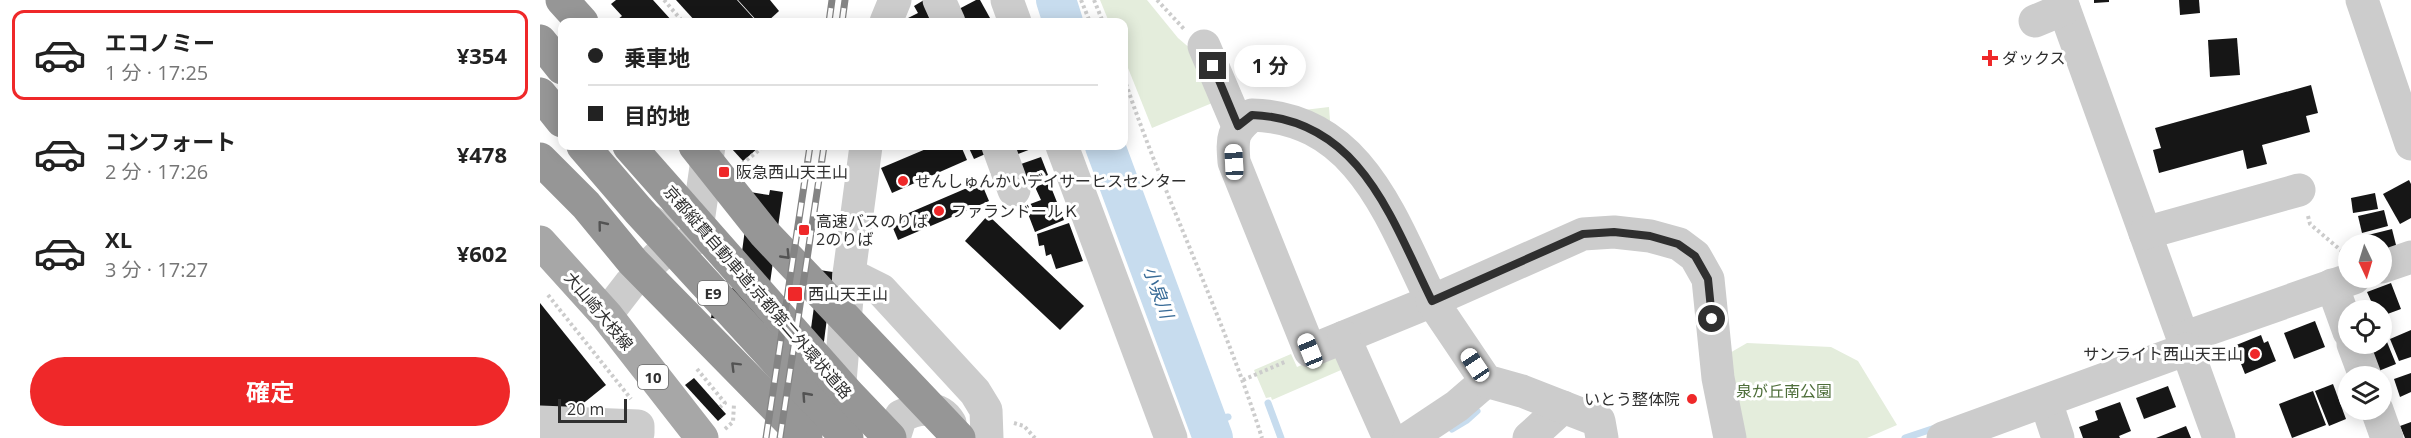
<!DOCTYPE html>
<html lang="ja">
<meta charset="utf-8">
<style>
:root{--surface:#fff;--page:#f2f2f2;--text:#222;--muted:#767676;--line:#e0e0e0;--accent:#ef2829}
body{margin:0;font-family:"Open Sans","Noto Sans JP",sans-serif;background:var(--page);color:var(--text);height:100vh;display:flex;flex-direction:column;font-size:22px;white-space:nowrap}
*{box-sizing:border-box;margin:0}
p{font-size:20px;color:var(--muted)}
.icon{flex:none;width:33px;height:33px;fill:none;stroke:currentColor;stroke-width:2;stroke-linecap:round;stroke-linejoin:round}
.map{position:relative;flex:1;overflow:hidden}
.drawer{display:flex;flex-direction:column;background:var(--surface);width:540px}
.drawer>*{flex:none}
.banner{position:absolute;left:18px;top:18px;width:570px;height:132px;border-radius:12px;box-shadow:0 3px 15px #0003;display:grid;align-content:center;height:132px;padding:0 30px;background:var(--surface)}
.needle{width:39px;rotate:176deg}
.buttons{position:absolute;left:1798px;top:234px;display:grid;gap:12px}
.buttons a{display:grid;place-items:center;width:54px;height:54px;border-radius:50%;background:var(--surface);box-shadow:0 3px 15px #0003;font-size:30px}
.scale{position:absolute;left:18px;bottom:15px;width:69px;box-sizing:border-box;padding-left:6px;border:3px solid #2f2f2f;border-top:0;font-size:16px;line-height:21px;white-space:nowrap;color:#2f2f2f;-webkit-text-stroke:4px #fff;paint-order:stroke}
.end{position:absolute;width:27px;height:27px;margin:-14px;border:8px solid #2f2f2f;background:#fff;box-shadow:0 0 0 3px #fff}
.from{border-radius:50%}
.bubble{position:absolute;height:42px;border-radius:21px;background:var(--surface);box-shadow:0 3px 15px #0003;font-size:20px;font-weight:700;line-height:42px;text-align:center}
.car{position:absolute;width:18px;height:36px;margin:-18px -9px;border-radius:8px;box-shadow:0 0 4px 2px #0007;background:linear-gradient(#fff 24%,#345 0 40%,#fff 0 76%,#345 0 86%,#fff 0)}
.banner b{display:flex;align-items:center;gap:21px;height:57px;font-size:22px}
.banner b+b{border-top:2px solid var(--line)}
.banner i{width:15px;height:15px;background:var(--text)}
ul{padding:10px 0 0;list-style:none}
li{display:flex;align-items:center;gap:18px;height:90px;margin:0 12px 9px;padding:0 18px;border:3px solid transparent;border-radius:12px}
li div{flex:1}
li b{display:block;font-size:22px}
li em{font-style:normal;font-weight:700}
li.on{border-color:var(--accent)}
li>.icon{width:54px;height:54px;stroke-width:1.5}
.primary-button{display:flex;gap:12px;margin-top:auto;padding:12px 30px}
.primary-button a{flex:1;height:69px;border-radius:36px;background:var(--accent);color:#fff;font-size:24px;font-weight:700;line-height:69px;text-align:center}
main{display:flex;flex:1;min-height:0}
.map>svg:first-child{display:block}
</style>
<main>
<section class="drawer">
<ul>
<li class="on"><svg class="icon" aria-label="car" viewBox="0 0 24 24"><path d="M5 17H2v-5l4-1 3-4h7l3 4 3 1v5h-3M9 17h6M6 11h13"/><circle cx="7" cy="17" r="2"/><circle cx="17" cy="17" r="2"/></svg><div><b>エコノミー</b><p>1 分 · 17:25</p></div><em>¥354</em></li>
<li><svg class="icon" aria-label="car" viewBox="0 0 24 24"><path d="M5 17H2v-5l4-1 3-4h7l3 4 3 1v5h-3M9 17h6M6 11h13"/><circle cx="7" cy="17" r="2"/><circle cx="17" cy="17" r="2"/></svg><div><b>コンフォート</b><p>2 分 · 17:26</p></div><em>¥478</em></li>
<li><svg class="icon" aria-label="car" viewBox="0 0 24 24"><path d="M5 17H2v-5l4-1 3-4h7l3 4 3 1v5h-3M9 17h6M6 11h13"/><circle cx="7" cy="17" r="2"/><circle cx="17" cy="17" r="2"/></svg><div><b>XL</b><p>3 分 · 17:27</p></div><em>¥602</em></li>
</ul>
<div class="primary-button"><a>確定</a></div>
</section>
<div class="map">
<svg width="1871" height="438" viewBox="0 0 1871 438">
<rect width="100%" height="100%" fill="#fff"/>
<g fill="#e4eddc">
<polygon points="560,0 607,0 638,38 659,56 677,101 612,128 584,58 584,22 569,22"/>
<polygon points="789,107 791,134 747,112"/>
<polygon points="1207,343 1291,347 1318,361 1357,425 1327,438 1205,438 1188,354"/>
<polygon points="796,350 808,367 732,400 731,397 726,398 714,370 751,354 757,367"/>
</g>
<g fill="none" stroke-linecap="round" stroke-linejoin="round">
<g stroke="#c7dcee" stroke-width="7">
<polyline points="728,403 741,438"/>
<polyline points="666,421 688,417"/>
<polyline points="912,429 927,420 937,411"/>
<polyline points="1365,438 1398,427"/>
</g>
<g stroke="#c7dcee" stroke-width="40">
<polyline points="516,0 523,22"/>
<polyline points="565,146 673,438"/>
</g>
</g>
<g fill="#161616">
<polygon points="76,0 113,0 133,22 74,22 82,16 71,4"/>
<polygon points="136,0 197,0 217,22 156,22"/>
<polygon points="198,0 230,0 239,11 227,22 218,22"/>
<polygon points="384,0 394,21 371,22 368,18 378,13 374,6"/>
<polygon points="436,0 440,0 450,18 443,22 424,22 417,10"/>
<polygon points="1554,0 1569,0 1569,2 1554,3"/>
<polygon points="1639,0 1659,0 1660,13 1640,15"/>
<polygon points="1697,38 1700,75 1670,77 1668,40"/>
<polygon points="1771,85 1778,113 1766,116 1770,132 1722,145 1727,164 1707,169 1703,150 1619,173 1613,150 1621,148 1615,128"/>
<polygon points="196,146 215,146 218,148 203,161 192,149"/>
<polygon points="393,146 421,146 427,160 352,193 341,168"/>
<polygon points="428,146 448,146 450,152 434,159"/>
<polygon points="469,146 499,146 473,156"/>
<polygon points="501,157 508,175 482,185 475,166"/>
<polygon points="1869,180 1871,184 1871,218 1860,224 1843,194"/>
<polygon points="441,182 449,201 358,240 350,221"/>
<polygon points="509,182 524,220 495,232 485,206 501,200 495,187"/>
<polygon points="230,190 243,192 222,339 211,323 171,318 173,305 180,286 197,289 210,192 229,195"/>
<polygon points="1835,193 1838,209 1813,213 1811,198"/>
<polygon points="1844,210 1848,226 1822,233 1818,216"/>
<polygon points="448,215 544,306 520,330 425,241"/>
<polygon points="529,223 543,261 516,269 511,254 506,256 504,245 499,246 497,234"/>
<polygon points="1852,229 1857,249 1842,253 1842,244 1817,244 1816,238"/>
<polygon points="279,270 293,272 283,349 256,438"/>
<polygon points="1851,283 1861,309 1842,316 1842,310 1817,310 1815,307 1831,301 1827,292"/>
<polygon points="0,303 66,385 30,414 0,413"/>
<polygon points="1775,321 1785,347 1754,359 1744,333"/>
<polygon points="1871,330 1871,357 1859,361 1850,339"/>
<polygon points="1721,335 1724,343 1728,341 1736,361 1705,374 1694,346"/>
<polygon points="1847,342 1856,364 1836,372 1827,349"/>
<polygon points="1871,373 1871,392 1860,397 1854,379"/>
<polygon points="154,378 186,414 178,421 145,385"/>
<polygon points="1793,384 1806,419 1789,426 1775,391"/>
<polygon points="1628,386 1636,407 1604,419 1596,398"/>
<polygon points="1773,391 1786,425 1752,438 1739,404"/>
<polygon points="1580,402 1591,431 1579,436 1580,438 1543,438 1539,427 1558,420 1555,411"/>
<polygon points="1871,422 1871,438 1865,438 1860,426"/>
<polygon points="1646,426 1651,438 1616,438"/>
</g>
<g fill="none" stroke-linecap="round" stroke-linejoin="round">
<g stroke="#ccc" stroke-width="4" stroke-dasharray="3 3" stroke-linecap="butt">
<polyline points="124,0 143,22"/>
<polyline points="541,0 550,22"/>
<polyline points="554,0 563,22"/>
<polyline points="617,0 645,30"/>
<path d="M584,78c41,122 99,237 138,360"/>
<polyline points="202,164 224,146"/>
<polyline points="1768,216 1770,224 1804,253"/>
<polyline points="8,295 91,399"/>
<polyline points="157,369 185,403 180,407"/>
<polyline points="703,380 747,361"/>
<polyline points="474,423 484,426 495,438"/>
<polyline points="185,429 193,422 194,404"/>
</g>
<g stroke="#ccc" stroke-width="33">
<polyline points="399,0 409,22"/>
<polyline points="467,0 475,22"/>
<polyline points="1521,0 1679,438"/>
<polyline points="1822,0 1871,144"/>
<polyline points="1495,21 1524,9"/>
<polyline points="346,22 355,0"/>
<polyline points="664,46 698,126"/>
<path d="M712,115c108,3 139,103 180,186l-122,50 -76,-189c-2,-25 -2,-31 18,-47z"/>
<polyline points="458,146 474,190"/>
<polyline points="522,146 631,438"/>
<polyline points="1605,233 1759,190"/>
<polyline points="148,244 156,236 169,146"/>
<polyline points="1842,267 1871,257"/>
<polyline points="309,274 341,290 435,392 446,410 447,438"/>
<polyline points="1792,285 1809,332"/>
<path d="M66,315l24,-31 34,-33c1,-15 0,-22 -14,-30"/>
<polyline points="804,337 849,438"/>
<polyline points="1643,338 1814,278"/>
<polyline points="1813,344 1825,376"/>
<polyline points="1506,402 1518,438"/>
<polyline points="298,406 309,274 326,146"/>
<polyline points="1837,410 1847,438"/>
<polyline points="0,422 98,426 98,433"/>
<path d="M354,438l7,-22c16,-8 38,-12 49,7"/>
<polyline points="869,438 917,406 946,381"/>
<polyline points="989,438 1023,407"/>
<polyline points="1062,438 1059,421 982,391 946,381 892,301 1043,234 1074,232 1110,236 1139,244 1155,256 1168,279 1178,378 1190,438"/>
<polyline points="1403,438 1647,349"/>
</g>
<polyline stroke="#a7a7a7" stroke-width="33" points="0,242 66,315 162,438"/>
<g stroke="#969696" stroke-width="33">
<polyline points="22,0 42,22"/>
<polyline points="0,41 22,68"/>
<polyline points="0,94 22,121"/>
<polyline points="43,146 98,210 307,438"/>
<polyline points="89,146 308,394 350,438"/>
<polyline points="155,146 225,234 419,438"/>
<polyline points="0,159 46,205 93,262 266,438"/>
</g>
<g stroke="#848484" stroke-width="7">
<g id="rail">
<polyline points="289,22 292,0"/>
<polyline points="302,22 305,0"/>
<polyline points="226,438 270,146"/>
<polyline points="240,438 284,146"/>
</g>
</g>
<use href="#rail" stroke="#fff" stroke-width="4.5" stroke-dasharray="14" stroke-linecap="butt"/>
</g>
<defs><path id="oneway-chevron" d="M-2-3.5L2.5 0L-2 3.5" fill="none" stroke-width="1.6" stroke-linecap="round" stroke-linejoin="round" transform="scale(1.5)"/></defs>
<g stroke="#535353">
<use href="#oneway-chevron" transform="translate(62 225) rotate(-129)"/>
<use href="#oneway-chevron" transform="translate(246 255) rotate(46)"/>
<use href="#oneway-chevron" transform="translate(195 366) rotate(-135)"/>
<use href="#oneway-chevron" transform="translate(266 396) rotate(-132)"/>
</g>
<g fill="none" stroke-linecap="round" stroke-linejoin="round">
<path stroke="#2f2f2f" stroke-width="8" d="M673,66l25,60 14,-11c108,4 139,103 180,186l151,-67 31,-2 36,4 28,8 17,12 13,23 4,40"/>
</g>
<g fill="#ef2829" stroke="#fff" stroke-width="2">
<path d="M1447 49h6v6h6v6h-6v6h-6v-6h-6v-6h6z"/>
<rect x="178" y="166" width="12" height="12" rx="3"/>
<circle cx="363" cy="181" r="6"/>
<circle cx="399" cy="211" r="6"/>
<rect x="258" y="224" width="12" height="12" rx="3"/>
<rect x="247" y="286" width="16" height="16" rx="3"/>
<circle cx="1715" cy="354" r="6"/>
<circle cx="1152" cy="399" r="6"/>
</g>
<g text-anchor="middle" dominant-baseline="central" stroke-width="6" stroke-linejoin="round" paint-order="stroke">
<g fill="#fff" stroke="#6d6d6d" stroke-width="1.5">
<rect x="158" y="281" width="30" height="24" rx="4.5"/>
<rect x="98" y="365" width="30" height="24" rx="4.5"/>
</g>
<g font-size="15" font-weight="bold" fill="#2f2f2f">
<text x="173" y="293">E9</text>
<text x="113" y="377">10</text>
</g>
<g font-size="16" fill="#2f2f2f" stroke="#fff" text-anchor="start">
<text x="1462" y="58">ダックス</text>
<text x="196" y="172">阪急西山天王山</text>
<text x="375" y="181">せんしゅんかいデイサーヒスセンター</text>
<text x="411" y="211">ファランドールＫ</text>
<text x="276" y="221">高速バスのりば<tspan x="276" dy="18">2のりば</tspan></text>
<text x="268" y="294">西山天王山</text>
<text x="1703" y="354" text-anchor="end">サンライト西山天王山</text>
<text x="1140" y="399" text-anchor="end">いとう整体院</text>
</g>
<g font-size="16" fill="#2f2f2f" stroke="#fff">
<text transform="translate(218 292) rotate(49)">京都縦貫自動車道;京都第二外環状道路</text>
<text transform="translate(59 311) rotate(50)">大山崎大枝線</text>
</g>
<g font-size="16" fill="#4e6e3a" stroke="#fff">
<text x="1244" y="391">泉が丘南公園</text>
</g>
<g font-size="18" font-style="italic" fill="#386b97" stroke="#fff">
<text transform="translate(619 292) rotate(70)">小泉川</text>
</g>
</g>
</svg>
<div class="buttons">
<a><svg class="needle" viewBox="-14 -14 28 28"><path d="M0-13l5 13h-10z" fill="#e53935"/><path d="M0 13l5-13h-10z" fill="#767676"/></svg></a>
<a><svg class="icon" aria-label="locate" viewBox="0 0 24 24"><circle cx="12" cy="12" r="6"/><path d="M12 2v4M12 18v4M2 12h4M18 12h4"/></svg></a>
<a><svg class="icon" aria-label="layers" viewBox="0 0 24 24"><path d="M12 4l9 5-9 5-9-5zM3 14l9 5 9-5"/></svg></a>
</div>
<div class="scale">20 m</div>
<i class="end from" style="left:1172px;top:319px"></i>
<i class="end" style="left:673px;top:66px"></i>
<div class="bubble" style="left:694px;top:45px;width:72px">1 分</div>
<i class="car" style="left:694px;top:162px;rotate:357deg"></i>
<i class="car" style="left:770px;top:351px;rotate:338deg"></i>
<i class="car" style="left:935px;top:365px;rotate:326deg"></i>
<div class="banner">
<b><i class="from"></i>乗車地</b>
<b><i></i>目的地</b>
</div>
</div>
</main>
